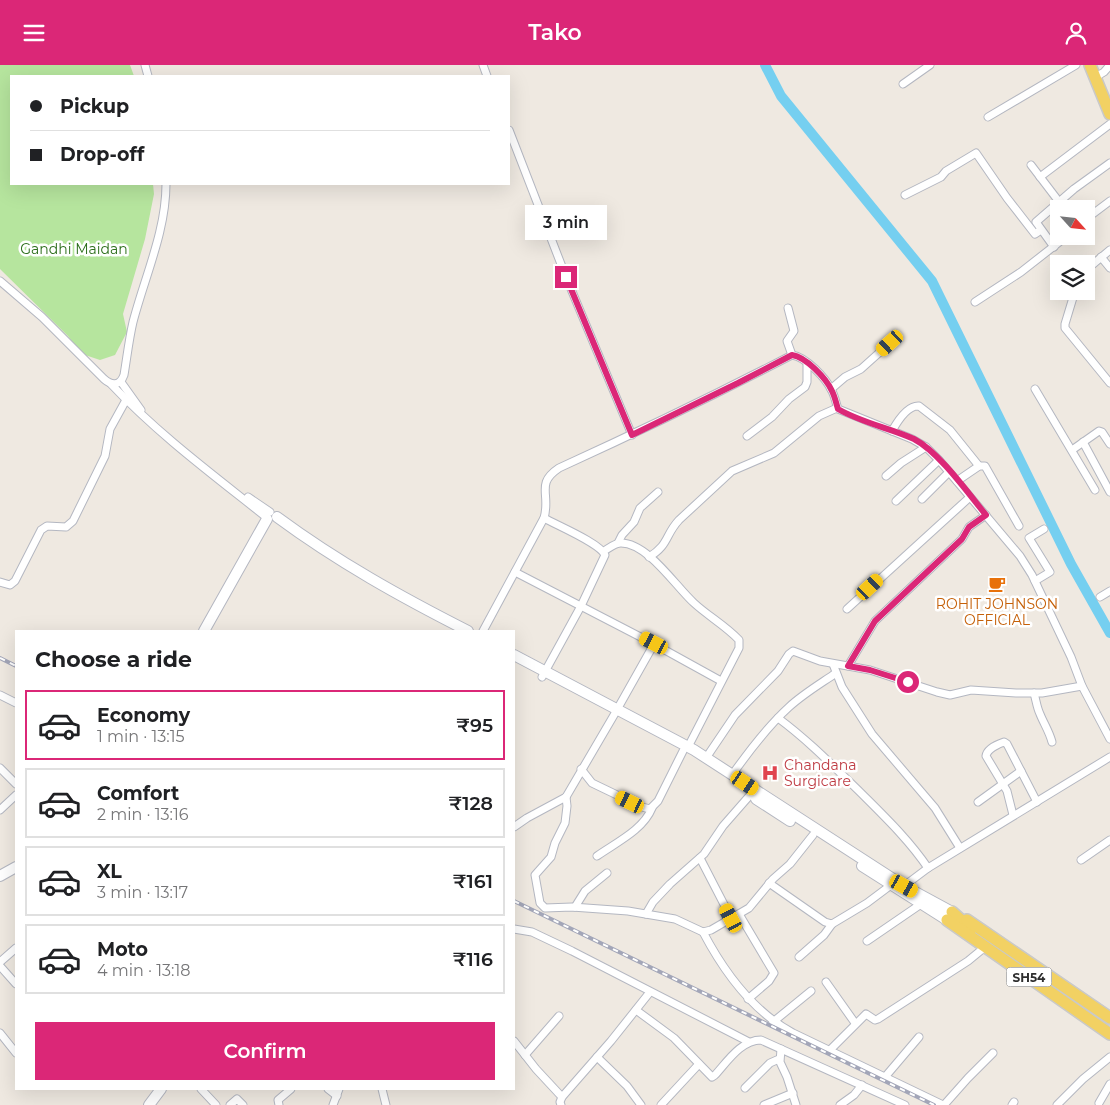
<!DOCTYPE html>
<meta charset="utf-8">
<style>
:root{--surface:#fff;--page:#f2f2f2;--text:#202124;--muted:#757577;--line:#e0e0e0;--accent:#db2777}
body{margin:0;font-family:Montserrat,sans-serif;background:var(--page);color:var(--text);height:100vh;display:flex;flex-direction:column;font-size:19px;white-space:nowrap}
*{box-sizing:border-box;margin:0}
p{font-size:16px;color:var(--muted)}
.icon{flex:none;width:28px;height:28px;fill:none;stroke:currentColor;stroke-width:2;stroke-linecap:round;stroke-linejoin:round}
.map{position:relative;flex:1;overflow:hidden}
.panel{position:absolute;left:15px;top:565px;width:500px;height:460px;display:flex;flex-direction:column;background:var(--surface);border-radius:0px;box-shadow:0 5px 20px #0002}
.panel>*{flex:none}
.hud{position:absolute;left:10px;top:10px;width:500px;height:110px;border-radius:0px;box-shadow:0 5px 20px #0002;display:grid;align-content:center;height:110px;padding:0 20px;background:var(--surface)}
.needle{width:32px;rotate:117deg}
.fabs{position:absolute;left:1050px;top:135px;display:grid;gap:10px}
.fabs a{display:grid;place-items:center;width:45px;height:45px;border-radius:0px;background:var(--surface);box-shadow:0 5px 20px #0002;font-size:25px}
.end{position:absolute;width:22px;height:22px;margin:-11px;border:6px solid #db2777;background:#fff;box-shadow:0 0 0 2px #fff}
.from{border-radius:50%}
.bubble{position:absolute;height:35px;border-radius:0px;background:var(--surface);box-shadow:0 5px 20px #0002;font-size:16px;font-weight:600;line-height:35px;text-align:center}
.car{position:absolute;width:15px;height:30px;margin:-15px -8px;border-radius:6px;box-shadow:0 0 4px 1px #0007;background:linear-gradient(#f5c518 24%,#345 0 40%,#f5c518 0 76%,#345 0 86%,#f5c518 0)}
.hud b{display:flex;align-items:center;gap:18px;height:48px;font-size:19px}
.hud b+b{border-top:1px solid var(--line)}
.hud i{width:12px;height:12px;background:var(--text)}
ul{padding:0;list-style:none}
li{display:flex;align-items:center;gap:15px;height:70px;margin:0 10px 8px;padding:0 10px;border:2px solid var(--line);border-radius:0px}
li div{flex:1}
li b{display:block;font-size:19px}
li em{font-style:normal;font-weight:600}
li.current{border-color:var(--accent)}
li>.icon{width:45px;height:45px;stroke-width:1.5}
h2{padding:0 20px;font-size:22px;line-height:60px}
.cta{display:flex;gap:10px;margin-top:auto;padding:10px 20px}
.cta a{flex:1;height:58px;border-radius:0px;background:var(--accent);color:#fff;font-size:20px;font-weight:600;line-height:58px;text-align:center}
header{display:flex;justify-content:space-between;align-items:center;height:65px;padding:0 20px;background:var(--accent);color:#fff;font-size:22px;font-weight:600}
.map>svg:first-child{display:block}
</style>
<header><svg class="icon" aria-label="menu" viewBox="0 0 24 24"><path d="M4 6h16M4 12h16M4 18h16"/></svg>Tako<svg class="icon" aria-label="person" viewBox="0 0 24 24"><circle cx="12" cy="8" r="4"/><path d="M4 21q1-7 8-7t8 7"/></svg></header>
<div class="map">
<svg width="1110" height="1040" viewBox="0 0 1110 1040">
<rect width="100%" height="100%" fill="#efe9e1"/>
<polygon fill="#b6e59e" points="0,0 130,0 134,11 11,11 11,119 153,119 154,129 145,174 123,249 127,267 115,290 100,295 82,289 68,271 0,204"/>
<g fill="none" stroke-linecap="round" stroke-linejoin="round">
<polyline stroke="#75cff0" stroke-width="10" points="765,0 781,31 932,216 1071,499 1110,568"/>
<g stroke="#b4b7c1" stroke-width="9">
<g id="street">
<polyline points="145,0 148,11"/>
<polyline points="483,0 487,11"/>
<polyline points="1094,13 1104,7 1110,0"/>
<polyline points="903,19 930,0"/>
<polyline points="988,52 1076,0"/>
<polyline points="509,65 566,212 632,370"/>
<polyline points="1031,100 1060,138"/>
<polyline points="1040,112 1110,59"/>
<polyline points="905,130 941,112 946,106 976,88 1007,133 1035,169 1041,165"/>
<polyline points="1086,154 1110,136"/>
<polyline points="1054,182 1036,157 1074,124 1110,98"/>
<polyline points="1101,192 1110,203"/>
<polyline points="1086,205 1110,185"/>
<path d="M0,216l42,36 62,62c8,7 16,7 20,-4 3,-18 5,-36 9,-53 12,-46 33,-91 33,-138"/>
<polyline points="1075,226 1065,259 1065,263 1110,318"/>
<polyline points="975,237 1021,207 1067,171"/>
<polyline points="788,243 794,266 787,276 792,290"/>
<polyline points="121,317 141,345"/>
<path d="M111,319c47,50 101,90 155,133"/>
<polyline points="831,324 845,312 861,304 890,278"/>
<polyline points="1035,324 1095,425"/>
<path d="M892,366c5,-9 15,-26 27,-25l31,24 29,36"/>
<polyline points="747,371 772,352 789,334 805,322 807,317 807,298"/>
<polyline points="1083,377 1110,427"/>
<polyline points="1072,385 1099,366 1102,367 1110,379"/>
<polyline points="886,411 901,398 926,382"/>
<polyline points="957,416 979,401 985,401 1019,461"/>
<polyline points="248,432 270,447"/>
<polyline points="922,434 949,407"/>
<polyline points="896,436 939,395"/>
<polyline points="618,478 622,470 634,457 640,443 658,427"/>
<path d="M604,486c5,-3 11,-8 17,-8 27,0 55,44 73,60 14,13 32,23 45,37v8l-51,99"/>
<path d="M649,492c20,-12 16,-22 30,-37l53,-49 42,-18 45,-37 18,-8"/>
<polyline points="515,507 654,579 721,616"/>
<polyline points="1035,516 1050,507 1029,473 1044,464"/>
<polyline points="0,517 10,520 15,516 41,465 47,461 66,462 73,456 105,391 110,364 126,335"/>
<polyline points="1100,532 1110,526"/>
<polyline points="847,544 970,432"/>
<path d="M483,566l61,-113c7,-24 -9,-34 15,-50 79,-36 156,-73 233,-113 14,2 34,23 40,36 3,6 4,12 6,18l74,30 14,8 13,13 81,96 12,19 39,82 11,29 28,53"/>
<polyline points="833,599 842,622 872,669 935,743 960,783"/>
<polyline points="848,601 875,556 962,474 969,462 986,450"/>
<path d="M542,612l39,-71 24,-51c-5,-12 -49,-30 -61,-37"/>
<path d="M1034,628c2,7 3,15 6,21 4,10 9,17 12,28"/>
<polyline points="0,630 16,638"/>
<path d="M778,653c31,23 55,48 83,75 24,24 48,47 67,75"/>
<polyline points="706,693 735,650 778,606 789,589 793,586 820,596 870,605 937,627 950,630 971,625 1016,628 1042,628 1082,621"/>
<polyline points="0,703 16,719"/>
<polyline points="581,704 592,718 642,742 650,744 658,736 683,686"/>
<path d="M732,710c17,-24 35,-48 57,-68 14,-13 31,-23 47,-34"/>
<polyline points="566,732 567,741 565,758 555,778 551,792 535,810 540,838 545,843 572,842 628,846 675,854 703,867 711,865 749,843 773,814 790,799 813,770"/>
<polyline points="978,737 1021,706"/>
<polyline points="0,745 16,730"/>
<path d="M1013,750l-6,-24 -21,-35c1,-7 12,-12 18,-14l3,2 30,58"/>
<polyline points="514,762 527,753 566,732 614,650 654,579"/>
<path d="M597,791c20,-14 46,-26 55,-48"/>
<polyline points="700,793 731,853"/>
<polyline points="1081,795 1110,775"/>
<polyline points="769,818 825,857 832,859 867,838 891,820"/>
<polyline points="904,821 928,803 1110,692"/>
<polyline points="575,842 585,826 607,808"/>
<polyline points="646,849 653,837 670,819 704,789 723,761 751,729"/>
<polyline points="739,849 774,908 769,916 748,934"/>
<polyline points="514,864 532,867 572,886 749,977"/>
<path d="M703,867c21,40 49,79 90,101l150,72"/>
<polyline points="867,876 921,839"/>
<polyline points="799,892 824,870 832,859"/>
<polyline points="0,897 16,883"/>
<polyline points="0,901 16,919"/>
<polyline points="826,917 855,958"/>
<path d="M636,945l38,28 38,39 3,-2c12,-13 26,-35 46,-35l144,65"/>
<polyline points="773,957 811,926"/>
<polyline points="0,968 16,988"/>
<polyline points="514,976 536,1004 562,1032"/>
<polyline points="781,984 780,997 787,1012 796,1040"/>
<polyline points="830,985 866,949 875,955 878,954 968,896 985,882"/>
<polyline points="525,990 559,951"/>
<polyline points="597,992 627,1021 641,1040"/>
<polyline points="885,1012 919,972"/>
<polyline points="745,1023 770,998 779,994"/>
<polyline points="201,1024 216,1040"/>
<polyline points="328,1024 337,1031"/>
<polyline points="382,1024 386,1040"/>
<polyline points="1099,1038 1110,1019"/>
<polyline points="230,1040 237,1034 243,1040"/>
<polyline points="279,1040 278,1035 291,1024"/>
<polyline points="333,1040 339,1024"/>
<polyline points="561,1040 560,1037 562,1032 611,976 650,927"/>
<polyline points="661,1040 699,999"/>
<polyline points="764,1040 793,1028"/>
<polyline points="840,1040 854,1030 862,1020"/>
<polyline points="944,1040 968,1013 993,988"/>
<polyline points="1012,1040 1014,1037"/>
<polyline points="1057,1040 1083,1014 1110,992"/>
</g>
</g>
<g stroke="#b4b7c1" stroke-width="12">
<g id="secondary">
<path d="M277,452c61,45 124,80 191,114"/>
<polyline points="204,566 267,454"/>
<polyline points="514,590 694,685 904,821 952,847"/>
<polyline points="756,734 790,756"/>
<polyline points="862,801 947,855"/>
<polyline points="0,811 16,802"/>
<polyline points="149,1040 161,1024"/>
</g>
</g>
<g stroke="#c9c9c9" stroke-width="14">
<g id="primary">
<polyline points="1090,0 1110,49"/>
<polyline points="952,847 971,864"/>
<polyline points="947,855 1110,969"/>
<polyline points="967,855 1110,953"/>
</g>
</g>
<use href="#street" stroke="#fff" stroke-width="7"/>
<use href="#secondary" stroke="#fff" stroke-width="10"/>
<use href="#primary" stroke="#f2d163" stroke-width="11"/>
<g stroke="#a3a6b8" stroke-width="4">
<g id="rail">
<polyline points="0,593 16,601"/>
<polyline points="514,836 934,1040"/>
</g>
</g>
<use href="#rail" stroke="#fff" stroke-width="2" stroke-dasharray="5.5" stroke-linecap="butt"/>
</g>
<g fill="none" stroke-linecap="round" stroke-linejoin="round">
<path stroke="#db2777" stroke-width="6" d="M566,212l66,158 106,-52 54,-28c14,2 34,23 40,36 3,6 4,12 6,18 24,14 52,19 76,30 25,13 54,54 72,76l-17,12 -7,12 -87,82 -27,45 22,4 38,12"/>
</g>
<defs>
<g id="cafe-bare" transform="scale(1.35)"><path d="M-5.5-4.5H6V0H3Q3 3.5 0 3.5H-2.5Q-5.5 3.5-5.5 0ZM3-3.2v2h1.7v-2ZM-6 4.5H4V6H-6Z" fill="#e8710a" stroke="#fff" stroke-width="2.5" paint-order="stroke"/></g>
<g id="hospital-bare" transform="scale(1.35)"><path d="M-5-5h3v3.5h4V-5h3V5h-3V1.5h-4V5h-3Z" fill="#e0444e" stroke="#fff" stroke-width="2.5" paint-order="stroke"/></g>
</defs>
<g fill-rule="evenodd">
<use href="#cafe-bare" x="997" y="519"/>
<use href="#hospital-bare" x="770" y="708"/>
</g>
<g text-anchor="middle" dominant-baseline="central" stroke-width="5" stroke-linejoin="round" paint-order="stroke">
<rect fill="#fff" stroke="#6d6d6d" stroke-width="1" x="1006.5" y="902.5" width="45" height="19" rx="4"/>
<g font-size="12" font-weight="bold" fill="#2e2e2e">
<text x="1029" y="912">SH54</text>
</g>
<g font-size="14" fill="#2c6e1b" stroke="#fff">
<text x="74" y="184">Gandhi Maidan</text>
</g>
<g font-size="14" fill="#c56008" stroke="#fff">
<text x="997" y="539">ROHIT JOHNSON<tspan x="997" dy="16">OFFICIAL</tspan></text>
</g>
<g font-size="14" fill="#be3a42" stroke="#fff" text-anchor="start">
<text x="784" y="700">Chandana<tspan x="784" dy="16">Surgicare</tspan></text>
</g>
</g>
</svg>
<div class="fabs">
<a><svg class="needle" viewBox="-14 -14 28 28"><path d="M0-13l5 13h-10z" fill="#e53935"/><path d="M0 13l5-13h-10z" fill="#757577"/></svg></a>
<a><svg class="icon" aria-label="layers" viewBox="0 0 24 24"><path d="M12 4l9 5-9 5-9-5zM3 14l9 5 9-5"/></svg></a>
</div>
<i class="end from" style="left:908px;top:617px"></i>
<i class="end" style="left:566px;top:212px"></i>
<div class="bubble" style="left:525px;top:140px;width:82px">3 min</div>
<i class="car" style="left:890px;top:278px;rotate:228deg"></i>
<i class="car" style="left:870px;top:522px;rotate:47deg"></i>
<i class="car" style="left:654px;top:578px;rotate:297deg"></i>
<i class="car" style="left:745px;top:718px;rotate:124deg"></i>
<i class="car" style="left:630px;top:737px;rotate:296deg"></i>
<i class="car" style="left:904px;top:821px;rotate:119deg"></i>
<i class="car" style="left:731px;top:853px;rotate:332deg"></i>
<div class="hud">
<b><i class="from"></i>Pickup</b>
<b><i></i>Drop-off</b>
</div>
<section class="panel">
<h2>Choose a ride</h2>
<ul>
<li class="current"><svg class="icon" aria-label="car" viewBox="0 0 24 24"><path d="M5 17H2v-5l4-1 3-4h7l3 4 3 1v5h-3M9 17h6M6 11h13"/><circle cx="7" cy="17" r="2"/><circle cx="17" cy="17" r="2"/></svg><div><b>Economy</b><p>1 min · 13:15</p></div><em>₹95</em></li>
<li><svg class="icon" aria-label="car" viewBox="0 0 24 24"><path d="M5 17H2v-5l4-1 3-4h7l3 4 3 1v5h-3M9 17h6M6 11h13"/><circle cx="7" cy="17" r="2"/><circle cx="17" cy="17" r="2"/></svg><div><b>Comfort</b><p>2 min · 13:16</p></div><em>₹128</em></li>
<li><svg class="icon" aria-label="car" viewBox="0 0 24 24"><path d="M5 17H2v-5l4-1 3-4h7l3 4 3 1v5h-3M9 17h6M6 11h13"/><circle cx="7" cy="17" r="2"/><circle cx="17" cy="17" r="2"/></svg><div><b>XL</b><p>3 min · 13:17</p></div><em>₹161</em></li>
<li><svg class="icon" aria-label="car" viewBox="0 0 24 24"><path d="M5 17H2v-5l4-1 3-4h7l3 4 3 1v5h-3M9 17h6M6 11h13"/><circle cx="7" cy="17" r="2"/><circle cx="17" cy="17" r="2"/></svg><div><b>Moto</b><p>4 min · 13:18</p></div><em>₹116</em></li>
</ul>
<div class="cta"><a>Confirm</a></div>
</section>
</div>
